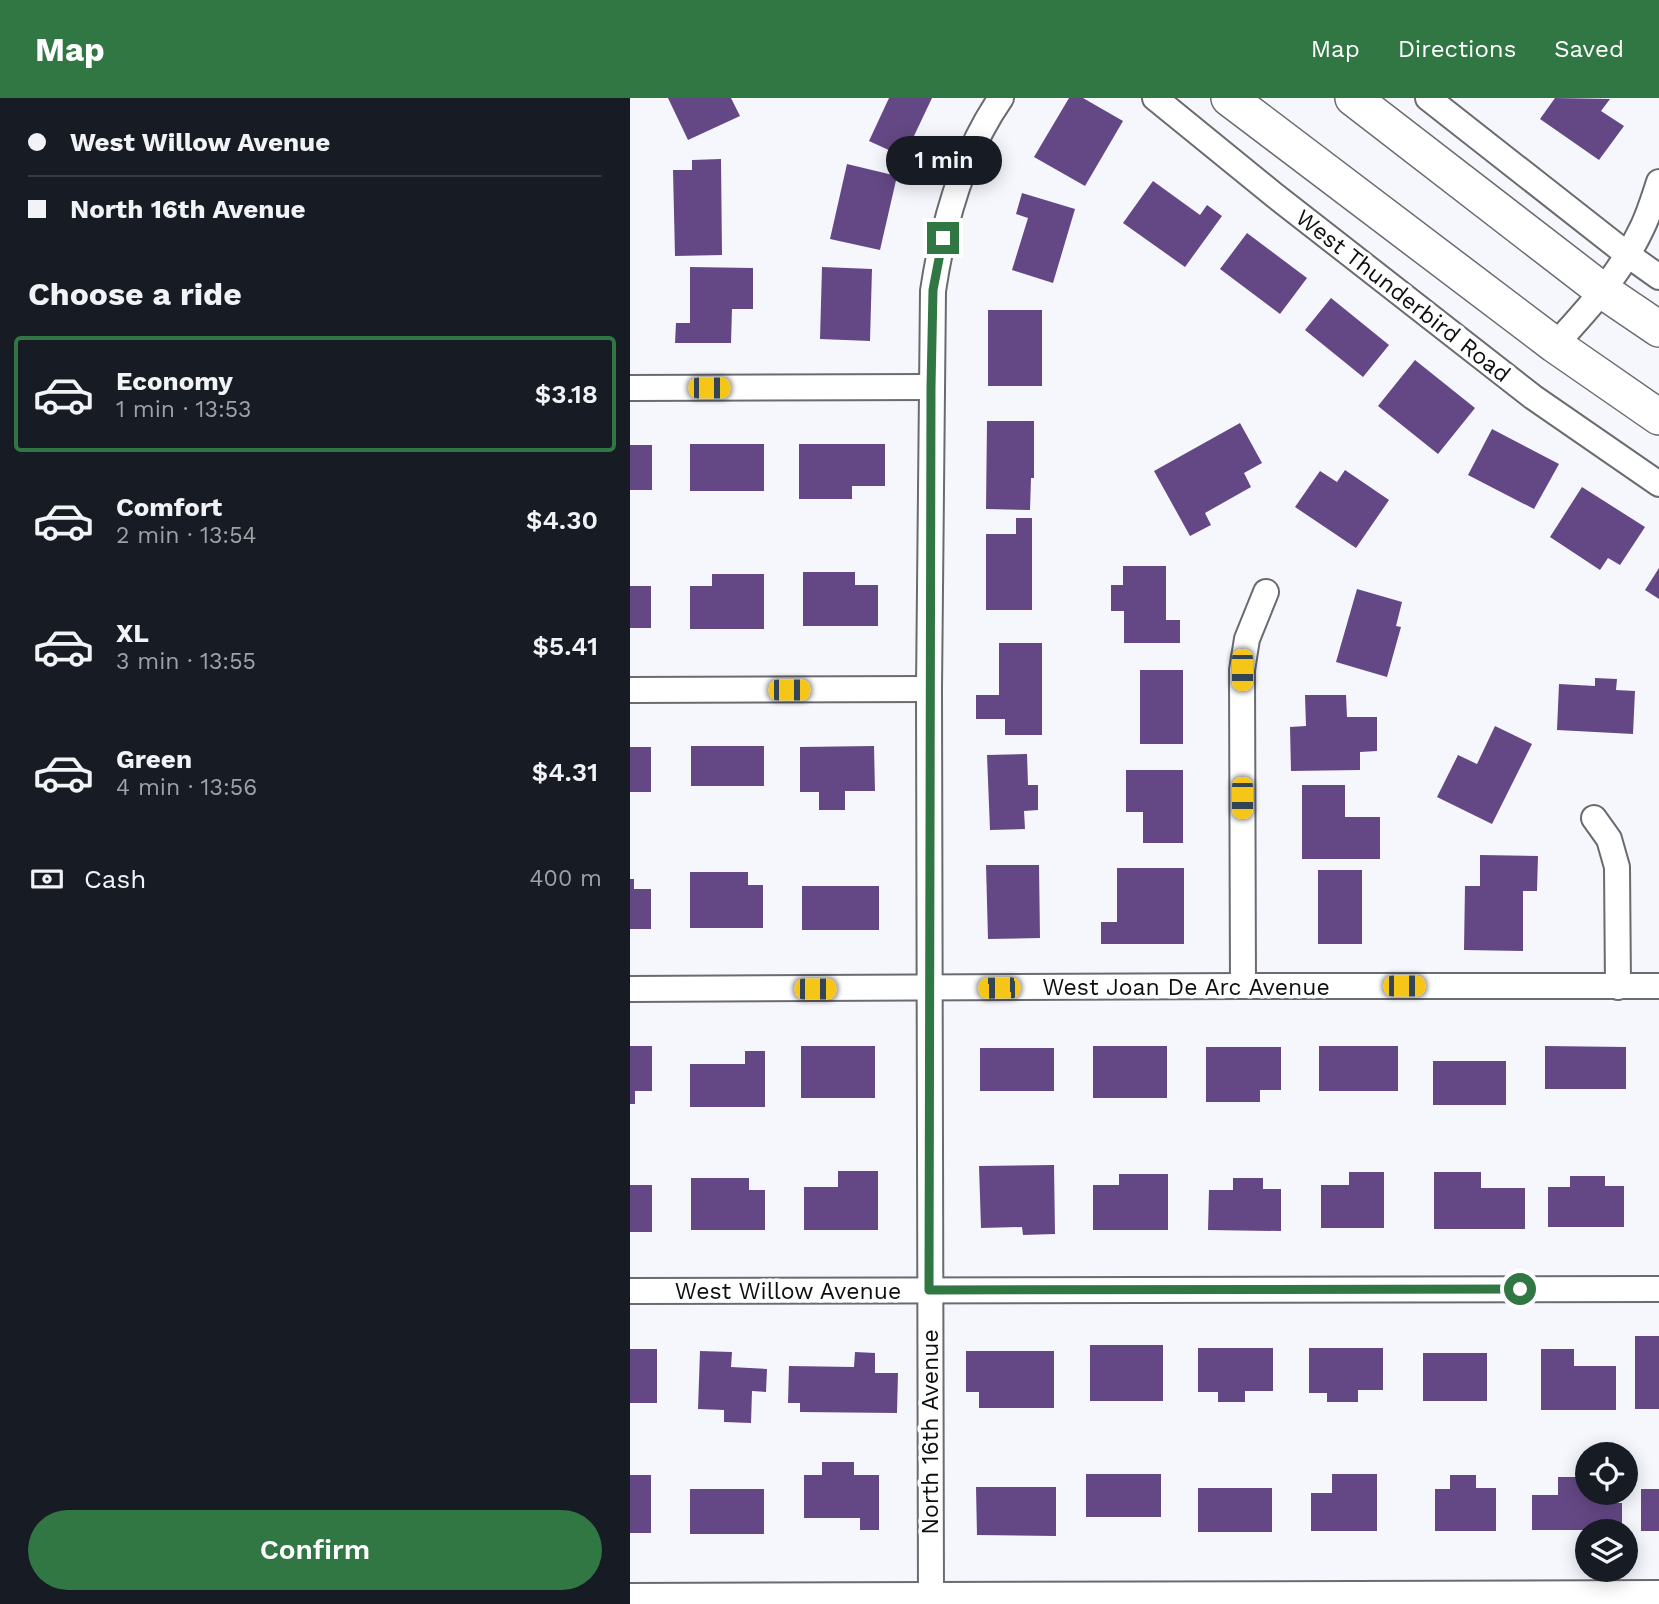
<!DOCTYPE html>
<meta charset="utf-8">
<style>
:root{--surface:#171b24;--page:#20242c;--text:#f1f3f6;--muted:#9ea1a6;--line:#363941;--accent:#317743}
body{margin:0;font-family:"Work Sans",sans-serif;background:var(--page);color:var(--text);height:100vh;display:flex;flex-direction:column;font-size:26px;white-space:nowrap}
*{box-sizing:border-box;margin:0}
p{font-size:23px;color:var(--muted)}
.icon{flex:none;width:38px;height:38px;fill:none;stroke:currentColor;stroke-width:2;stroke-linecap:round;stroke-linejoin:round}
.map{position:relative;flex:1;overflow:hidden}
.panel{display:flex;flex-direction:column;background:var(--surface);width:630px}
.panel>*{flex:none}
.top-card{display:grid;align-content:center;height:154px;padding:0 28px;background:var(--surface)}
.tools{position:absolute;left:945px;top:1344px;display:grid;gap:14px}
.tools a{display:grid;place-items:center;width:63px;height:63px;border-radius:50%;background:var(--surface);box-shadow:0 4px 18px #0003;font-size:35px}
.end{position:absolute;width:32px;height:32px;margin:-16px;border:9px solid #317743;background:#fff;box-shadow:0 0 0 4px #fff}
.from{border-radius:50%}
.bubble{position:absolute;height:49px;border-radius:24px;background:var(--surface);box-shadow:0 4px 18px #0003;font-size:23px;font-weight:600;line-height:49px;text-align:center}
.car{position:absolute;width:21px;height:42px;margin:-21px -10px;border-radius:9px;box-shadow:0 0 5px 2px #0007;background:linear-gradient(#f5c518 24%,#345 0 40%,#f5c518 0 76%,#345 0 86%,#f5c518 0)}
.top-card b{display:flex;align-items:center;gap:24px;height:66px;font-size:26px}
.top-card b+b{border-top:2px solid var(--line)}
.top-card i{width:18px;height:18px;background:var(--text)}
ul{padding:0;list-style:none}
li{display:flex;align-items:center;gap:21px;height:116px;margin:0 14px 10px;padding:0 14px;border:4px solid transparent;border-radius:7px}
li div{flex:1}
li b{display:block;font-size:26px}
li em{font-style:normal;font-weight:600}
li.current{border-color:var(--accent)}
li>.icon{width:63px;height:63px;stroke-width:1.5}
h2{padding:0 28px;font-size:32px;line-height:84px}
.pay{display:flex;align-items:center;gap:18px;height:77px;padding:0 28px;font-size:26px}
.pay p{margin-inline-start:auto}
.button{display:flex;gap:14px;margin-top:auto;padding:14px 28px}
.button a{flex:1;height:80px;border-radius:42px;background:var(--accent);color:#fff;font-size:28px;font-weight:600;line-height:80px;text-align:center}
header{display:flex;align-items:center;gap:42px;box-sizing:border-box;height:98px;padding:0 35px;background:var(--accent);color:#fff}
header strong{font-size:33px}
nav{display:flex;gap:38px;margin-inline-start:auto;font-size:24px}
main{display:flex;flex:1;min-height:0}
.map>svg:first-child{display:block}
</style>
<header>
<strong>Map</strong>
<nav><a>Map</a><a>Directions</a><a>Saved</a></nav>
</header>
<main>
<section class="panel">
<div class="top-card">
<b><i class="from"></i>West Willow Avenue</b>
<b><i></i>North 16th Avenue</b>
</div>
<h2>Choose a ride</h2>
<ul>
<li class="current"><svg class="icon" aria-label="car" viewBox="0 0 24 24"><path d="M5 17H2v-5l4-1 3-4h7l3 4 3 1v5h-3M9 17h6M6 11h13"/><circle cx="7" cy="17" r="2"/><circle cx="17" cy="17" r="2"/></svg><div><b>Economy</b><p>1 min · 13:53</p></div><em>$3.18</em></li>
<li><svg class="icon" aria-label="car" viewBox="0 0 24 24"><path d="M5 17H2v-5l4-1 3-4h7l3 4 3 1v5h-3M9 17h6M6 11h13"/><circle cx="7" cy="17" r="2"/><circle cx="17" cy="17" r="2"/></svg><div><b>Comfort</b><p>2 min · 13:54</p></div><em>$4.30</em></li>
<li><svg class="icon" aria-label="car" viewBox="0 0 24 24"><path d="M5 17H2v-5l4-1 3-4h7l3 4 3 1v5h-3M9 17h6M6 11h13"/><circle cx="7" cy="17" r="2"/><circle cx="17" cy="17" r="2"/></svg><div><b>XL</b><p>3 min · 13:55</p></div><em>$5.41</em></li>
<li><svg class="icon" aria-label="car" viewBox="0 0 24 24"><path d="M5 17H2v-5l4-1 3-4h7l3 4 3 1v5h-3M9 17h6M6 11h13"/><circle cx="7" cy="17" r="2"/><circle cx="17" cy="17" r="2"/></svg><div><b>Green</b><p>4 min · 13:56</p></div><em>$4.31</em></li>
</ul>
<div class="pay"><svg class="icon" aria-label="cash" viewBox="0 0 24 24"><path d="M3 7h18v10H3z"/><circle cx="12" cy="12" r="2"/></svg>Cash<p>400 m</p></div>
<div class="button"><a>Confirm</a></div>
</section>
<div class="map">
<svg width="1029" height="1506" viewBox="0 0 1029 1506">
<rect width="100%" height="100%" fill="#f5f7fd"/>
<g fill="#644885">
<polygon points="38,0 101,0 110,18 58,42"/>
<polygon points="259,0 302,0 274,59 239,43"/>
<polygon points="439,0 453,0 493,23 455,88 404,59"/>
<polygon points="925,0 980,1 971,13 994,28 969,62 910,21"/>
<polygon points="91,61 92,157 45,158 43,72 62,72 62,62"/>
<polygon points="217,66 267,78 250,152 200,141"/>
<polygon points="523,83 570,117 577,107 592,118 555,169 493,125"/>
<polygon points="392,95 445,111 423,185 382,172 398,120 386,116"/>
<polygon points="617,135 677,180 650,216 590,171"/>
<polygon points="60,169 123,170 123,211 102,211 101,245 45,245 46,225 60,225"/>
<polygon points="192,169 242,171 240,243 190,241"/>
<polygon points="701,200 759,247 733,279 675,232"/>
<rect x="358" y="212" width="54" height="76"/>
<polygon points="785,262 845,310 808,356 748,308"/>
<polygon points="357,323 404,323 404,380 401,380 400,412 356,411"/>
<polygon points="610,325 632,365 614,375 621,389 575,415 581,427 560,438 524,373"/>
<polygon points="862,331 929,366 904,411 838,377"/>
<rect x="60" y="346" width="74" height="47"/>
<polygon points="169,346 255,346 255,388 222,388 222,401 169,401"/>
<rect x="0" y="347" width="22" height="45"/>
<polygon points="715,372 759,402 726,450 665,409 690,373 707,384"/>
<polygon points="952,389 1015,429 990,467 978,460 970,472 920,439"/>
<polygon points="386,420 402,420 402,512 356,512 356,436 386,436"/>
<polygon points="493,468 536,468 536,522 550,522 550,545 494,545 494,513 481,513 481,487 493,487"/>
<polygon points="1029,470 1029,501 1015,492"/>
<polygon points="173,474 225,474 225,487 248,487 248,528 173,528"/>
<polygon points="82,476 134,476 134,531 60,531 60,488 82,488"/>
<rect x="0" y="488" width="21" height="42"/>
<polygon points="727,491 772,504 766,528 771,529 757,579 706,564"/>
<polygon points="369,545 412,545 412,637 375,637 375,621 346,621 346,597 369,597"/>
<rect x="510" y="572" width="43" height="74"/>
<polygon points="965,580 987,581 986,592 1005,593 1003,636 927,632 929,586 965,588"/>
<polygon points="675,597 716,597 717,619 747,619 747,653 730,654 730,672 661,673 660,629 676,628"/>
<polygon points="865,628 902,646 862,726 807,699 828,657 847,666"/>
<rect x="61" y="648" width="73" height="40"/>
<polygon points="244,648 245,693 215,693 215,712 189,712 189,694 170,694 170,649"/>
<rect x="0" y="649" width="21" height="45"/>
<polygon points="397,656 398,687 408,687 408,712 394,713 395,731 360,732 357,657"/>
<polygon points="496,672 553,672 553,745 513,745 513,714 496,714"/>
<polygon points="672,687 715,687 715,719 750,719 750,761 672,761"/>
<polygon points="850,757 908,758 907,793 893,793 893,853 834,852 835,788 850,788"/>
<polygon points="356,767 409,767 410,840 358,841"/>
<polygon points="487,770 554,770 554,846 471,846 471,824 487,824"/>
<rect x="688" y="772" width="44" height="74"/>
<polygon points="60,774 118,774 118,787 133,787 133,830 60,830"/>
<polygon points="0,781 4,781 4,791 21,791 21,831 0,831"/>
<rect x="172" y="788" width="77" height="44"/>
<polygon points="0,948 22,948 22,993 5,993 5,1006 0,1006"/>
<rect x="171" y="948" width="74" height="52"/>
<rect x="463" y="948" width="74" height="52"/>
<rect x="689" y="948" width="79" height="45"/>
<polygon points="915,948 996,949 996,991 915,991"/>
<polygon points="576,949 651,949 651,992 630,992 630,1004 576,1004"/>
<rect x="350" y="950" width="74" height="43"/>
<polygon points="115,953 135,953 135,1009 60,1009 60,966 115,966"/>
<rect x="803" y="963" width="73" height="44"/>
<polygon points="424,1067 425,1136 393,1137 392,1129 351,1130 349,1068"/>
<polygon points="208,1073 248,1073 248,1132 174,1132 174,1089 208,1089"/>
<polygon points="719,1074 754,1074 754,1130 691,1130 691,1087 719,1087"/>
<polygon points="804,1074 851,1074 851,1090 895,1090 895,1131 804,1131"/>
<polygon points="489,1076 538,1076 538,1132 463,1132 463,1087 489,1087"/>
<polygon points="940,1078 975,1078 975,1088 994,1088 994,1129 918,1129 918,1089 940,1089"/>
<polygon points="61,1080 119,1080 119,1092 135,1092 135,1132 61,1132"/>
<polygon points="603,1080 633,1080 633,1091 651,1091 651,1133 578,1132 579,1092 603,1092"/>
<rect x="0" y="1087" width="22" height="47"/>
<rect x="1005" y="1238" width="24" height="73"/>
<rect x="460" y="1247" width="73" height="56"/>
<polygon points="568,1250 643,1250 643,1293 615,1293 615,1304 588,1304 588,1294 568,1294"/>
<polygon points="679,1250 753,1250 753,1292 728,1292 728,1304 697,1304 697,1295 679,1295"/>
<rect x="0" y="1251" width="27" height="54"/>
<polygon points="911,1251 944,1251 944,1268 986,1268 986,1312 911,1312"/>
<polygon points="70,1253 102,1254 101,1269 137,1271 136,1294 122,1293 121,1325 94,1324 94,1312 68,1311"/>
<polygon points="336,1253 424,1253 424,1310 349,1310 349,1294 336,1294"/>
<polygon points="225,1254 245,1255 245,1275 268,1275 267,1315 170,1314 170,1305 158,1305 159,1268 224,1269"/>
<rect x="793" y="1255" width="64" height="48"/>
<polygon points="192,1364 224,1364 224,1377 249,1377 249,1432 230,1432 230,1420 174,1420 174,1377 192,1377"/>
<rect x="456" y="1376" width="75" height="43"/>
<polygon points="702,1376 747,1376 747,1433 681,1433 681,1395 702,1395"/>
<rect x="0" y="1377" width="21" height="58"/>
<polygon points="820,1377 846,1377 846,1390 866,1390 866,1433 805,1433 805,1391 820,1391"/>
<polygon points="928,1379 957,1379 957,1395 975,1395 975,1405 992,1405 992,1432 902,1432 902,1397 928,1397"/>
<polygon points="346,1389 426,1389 426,1438 347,1437"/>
<rect x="568" y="1390" width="74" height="44"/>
<rect x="60" y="1391" width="74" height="45"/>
<rect x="1011" y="1391" width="18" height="42"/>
</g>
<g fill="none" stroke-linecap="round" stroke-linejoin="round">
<g stroke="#6a6b70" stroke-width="28">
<g id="street">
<polyline points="525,0 643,96 903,299 1029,386"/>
<polyline points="798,0 998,157 1029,179"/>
<path d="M925,247c33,-36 66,-72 87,-117 7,-14 12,-31 17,-46"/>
<polyline points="0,290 301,289"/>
<polyline points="0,592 299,591"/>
<polyline points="964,720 979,741 987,769 988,889"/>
<polyline points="613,888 612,572 617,541 636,494"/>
<polyline points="0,891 613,888 1029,888"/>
<polyline points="0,1193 1029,1191"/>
<polyline points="0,1498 1029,1495"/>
<path d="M301,1506l-2,-915 4,-398c10,-67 29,-137 68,-193"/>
</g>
</g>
<g stroke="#6a6b70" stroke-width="38">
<g id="secondary">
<polyline points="599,0 925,247 1029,319"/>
<polyline points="723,0 973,193 1029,231"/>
</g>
</g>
<use href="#street" stroke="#fff" stroke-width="24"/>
<use href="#secondary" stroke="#fff" stroke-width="35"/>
</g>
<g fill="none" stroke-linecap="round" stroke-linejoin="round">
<polyline stroke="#317743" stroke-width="9" points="313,140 303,192 301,289 299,1192 890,1191"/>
</g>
<g text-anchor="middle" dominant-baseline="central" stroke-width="7" stroke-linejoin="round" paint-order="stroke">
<g font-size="23" fill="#0d0e10" stroke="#fff">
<text transform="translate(773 198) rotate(38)">West Thunderbird Road</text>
<text x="556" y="889">West Joan De Arc Avenue</text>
<text x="158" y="1193">West Willow Avenue</text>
<text transform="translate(300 1334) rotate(-90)">North 16th Avenue</text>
</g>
</g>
</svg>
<div class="tools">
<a><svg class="icon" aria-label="locate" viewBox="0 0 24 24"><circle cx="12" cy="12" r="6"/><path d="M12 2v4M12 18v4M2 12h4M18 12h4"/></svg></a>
<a><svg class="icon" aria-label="layers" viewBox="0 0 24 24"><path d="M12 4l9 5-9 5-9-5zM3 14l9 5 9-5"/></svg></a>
</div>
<i class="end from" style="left:890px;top:1191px"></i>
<i class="end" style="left:313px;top:140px"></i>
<div class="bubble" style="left:256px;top:38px;width:116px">1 min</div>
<i class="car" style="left:79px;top:290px;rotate:90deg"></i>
<i class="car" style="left:612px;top:572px;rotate:180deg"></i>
<i class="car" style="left:159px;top:592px;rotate:90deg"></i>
<i class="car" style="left:612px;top:700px;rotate:180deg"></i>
<i class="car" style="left:774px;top:888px;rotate:90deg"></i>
<i class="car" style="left:369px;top:890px;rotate:269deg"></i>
<i class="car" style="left:185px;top:891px;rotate:90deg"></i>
</div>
</main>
